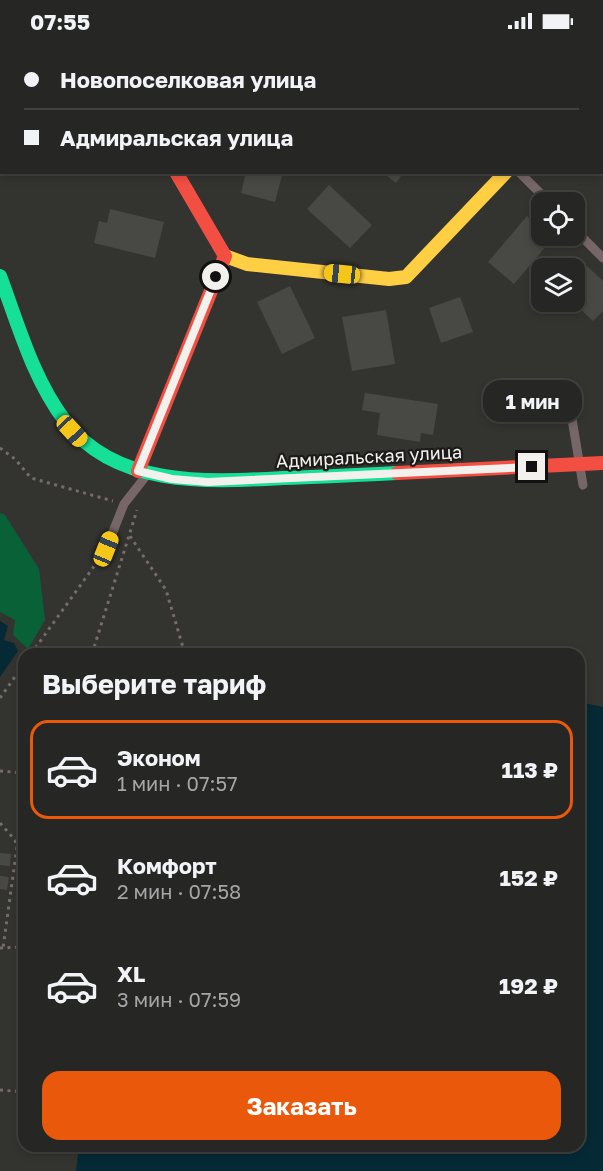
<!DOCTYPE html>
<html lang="ru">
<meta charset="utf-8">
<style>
:root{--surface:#262624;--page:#323231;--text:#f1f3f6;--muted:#a4a5a6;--line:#424341;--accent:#ea580c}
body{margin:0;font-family:"Golos Text",sans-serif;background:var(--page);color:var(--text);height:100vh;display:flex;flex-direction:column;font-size:22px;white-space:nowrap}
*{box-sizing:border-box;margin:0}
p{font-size:20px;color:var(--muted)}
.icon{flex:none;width:33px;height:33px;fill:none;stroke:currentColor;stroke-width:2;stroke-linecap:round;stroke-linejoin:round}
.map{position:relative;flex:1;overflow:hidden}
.sheet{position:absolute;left:18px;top:606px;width:567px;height:504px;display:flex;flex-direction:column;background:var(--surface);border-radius:18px;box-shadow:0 3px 9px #0003,0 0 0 2px var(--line)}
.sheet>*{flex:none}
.top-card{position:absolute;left:0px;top:0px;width:603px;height:132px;box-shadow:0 3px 9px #0003,0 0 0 2px var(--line);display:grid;align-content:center;height:132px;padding:0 24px;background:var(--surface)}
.controls{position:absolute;left:531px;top:150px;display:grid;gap:12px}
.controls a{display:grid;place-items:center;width:54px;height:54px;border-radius:12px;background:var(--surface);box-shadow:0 3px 9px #0003,0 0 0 2px var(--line);font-size:30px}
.end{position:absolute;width:27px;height:27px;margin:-14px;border:8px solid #f2f1ee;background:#111;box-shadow:0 0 0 3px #111}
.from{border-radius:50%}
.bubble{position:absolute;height:42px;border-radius:18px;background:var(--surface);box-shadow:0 3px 9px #0003,0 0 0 2px var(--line);font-size:20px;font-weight:700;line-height:42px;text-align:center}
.car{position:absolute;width:18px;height:36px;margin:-18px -9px;border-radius:8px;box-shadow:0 0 4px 2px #0007;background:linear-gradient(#f5c518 24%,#345 0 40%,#f5c518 0 76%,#345 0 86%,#f5c518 0)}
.top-card b{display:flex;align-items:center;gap:21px;height:57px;font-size:22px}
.top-card b+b{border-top:2px solid var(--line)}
.top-card i{width:15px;height:15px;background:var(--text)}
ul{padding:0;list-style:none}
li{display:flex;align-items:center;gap:18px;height:99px;margin:0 12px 9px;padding:0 12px;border:3px solid transparent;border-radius:18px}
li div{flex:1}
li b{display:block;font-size:22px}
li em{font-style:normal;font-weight:700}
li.selected{border-color:var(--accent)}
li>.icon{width:54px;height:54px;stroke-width:1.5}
h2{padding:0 24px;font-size:27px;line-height:72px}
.action{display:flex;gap:12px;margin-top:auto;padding:12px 24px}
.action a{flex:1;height:69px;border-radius:18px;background:var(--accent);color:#fff;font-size:24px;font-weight:700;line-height:69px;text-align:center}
.status{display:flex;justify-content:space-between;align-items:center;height:42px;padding:0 30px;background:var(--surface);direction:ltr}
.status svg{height:16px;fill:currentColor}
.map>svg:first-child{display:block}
</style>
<div class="status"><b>07:55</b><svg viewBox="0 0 49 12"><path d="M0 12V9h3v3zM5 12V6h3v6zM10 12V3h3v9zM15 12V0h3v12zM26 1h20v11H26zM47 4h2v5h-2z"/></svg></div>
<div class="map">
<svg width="603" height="1129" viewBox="0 0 603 1129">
<rect width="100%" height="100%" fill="#333330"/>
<polygon fill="#096137" points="0,471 5,473 39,527 45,578 28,607 13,593 15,578 0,570"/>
<g fill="#052a35">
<polygon points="0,579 8,584 4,598 14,601 18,609 0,635"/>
<polygon points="579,660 603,665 603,1129 76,1129 79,1104 579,1104"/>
</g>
<g fill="#484845">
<polygon points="246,130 283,130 275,160 241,151"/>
<polygon points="382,130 404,130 396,141"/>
<polygon points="329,143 372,183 350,206 307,167"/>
<polygon points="110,167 164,180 155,216 94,201 99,179 107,181"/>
<polygon points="527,174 542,187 542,194 553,196 514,242 488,220"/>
<polygon points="587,224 603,239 603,269 593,279 574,261 574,237"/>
<polygon points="290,244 315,296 282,312 257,260"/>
<polygon points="460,255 473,290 441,301 429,266"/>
<polygon points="386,268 395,322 352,329 342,275"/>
<polygon points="365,351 438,362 433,393 421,391 420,400 377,393 380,371 362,368"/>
<polygon points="0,811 11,812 10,824 0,823"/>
<polygon points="0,834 9,835 7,848 0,847"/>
</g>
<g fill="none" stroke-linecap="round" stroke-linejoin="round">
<g stroke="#756c6c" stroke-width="3" stroke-dasharray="3 4.5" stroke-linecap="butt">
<polyline points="0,406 15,417 31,436 113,459"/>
<polyline points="130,494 166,548 185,612"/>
<polyline points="31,612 100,516"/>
<polyline points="92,612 137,468"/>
<polyline points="18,631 24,636"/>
<polyline points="0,656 24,622"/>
<polyline points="0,729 24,731"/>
<polyline points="0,781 15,798 17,805 3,906"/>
<polyline points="0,906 24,905"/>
<polyline points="0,1048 24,1050"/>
</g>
<g stroke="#766668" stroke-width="9">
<polyline points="519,130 549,160"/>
<polyline points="574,187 603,216"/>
<polyline points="572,377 583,443"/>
<polyline points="106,507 124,462 146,434"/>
</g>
<g stroke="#766668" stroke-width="18">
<polyline points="91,2 93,0"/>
<polyline points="252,2 253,0"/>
<polyline points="602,24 603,23"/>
<polyline points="0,100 2,99"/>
</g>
<path stroke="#16e098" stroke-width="14" d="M0,234c18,48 33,103 65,145 51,67 143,61 218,57 38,-1 76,-3 114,-5"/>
<polyline stroke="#ffcf43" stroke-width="14" points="225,214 247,222 389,237 406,235 506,130"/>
<g stroke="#f24e42" stroke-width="14">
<polyline points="138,429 225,214 176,130"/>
<polyline points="397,431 603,421"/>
</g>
</g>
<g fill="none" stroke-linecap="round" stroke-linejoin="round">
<polyline stroke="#f2f1ee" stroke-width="8" points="216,235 138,429 172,437 208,440 532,425"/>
</g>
<g text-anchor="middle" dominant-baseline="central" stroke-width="4.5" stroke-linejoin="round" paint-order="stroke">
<g font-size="18" fill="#f2f1ee" stroke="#1c1b19">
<text transform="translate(369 414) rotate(-3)">Адмиральская улица</text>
</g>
</g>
</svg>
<div class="controls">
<a><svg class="icon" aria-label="locate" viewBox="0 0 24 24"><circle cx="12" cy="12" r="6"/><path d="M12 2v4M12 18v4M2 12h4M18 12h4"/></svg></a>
<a><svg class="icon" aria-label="layers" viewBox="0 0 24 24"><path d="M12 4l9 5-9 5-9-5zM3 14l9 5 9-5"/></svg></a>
</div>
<i class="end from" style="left:216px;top:235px"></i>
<i class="end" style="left:532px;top:425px"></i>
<div class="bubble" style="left:483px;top:338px;width:99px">1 мин</div>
<i class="car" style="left:342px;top:232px;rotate:276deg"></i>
<i class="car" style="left:72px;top:389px;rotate:137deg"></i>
<i class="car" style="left:106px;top:507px;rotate:22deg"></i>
<div class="top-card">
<b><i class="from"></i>Новопоселковая улица</b>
<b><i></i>Адмиральская улица</b>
</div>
<section class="sheet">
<h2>Выберите тариф</h2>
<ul>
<li class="selected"><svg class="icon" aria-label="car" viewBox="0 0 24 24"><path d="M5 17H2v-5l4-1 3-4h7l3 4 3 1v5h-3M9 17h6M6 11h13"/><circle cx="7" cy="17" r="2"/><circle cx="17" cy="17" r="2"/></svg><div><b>Эконом</b><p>1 мин · 07:57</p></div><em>113 ₽</em></li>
<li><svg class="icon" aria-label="car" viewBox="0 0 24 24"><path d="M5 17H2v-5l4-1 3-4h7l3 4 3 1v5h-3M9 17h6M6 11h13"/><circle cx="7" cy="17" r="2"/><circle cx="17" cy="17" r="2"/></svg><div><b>Комфорт</b><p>2 мин · 07:58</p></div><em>152 ₽</em></li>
<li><svg class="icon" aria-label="car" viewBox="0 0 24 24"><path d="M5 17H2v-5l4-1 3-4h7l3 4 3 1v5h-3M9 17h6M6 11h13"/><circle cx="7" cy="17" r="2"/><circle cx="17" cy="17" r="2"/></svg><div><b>XL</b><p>3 мин · 07:59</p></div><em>192 ₽</em></li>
</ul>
<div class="action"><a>Заказать</a></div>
</section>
</div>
